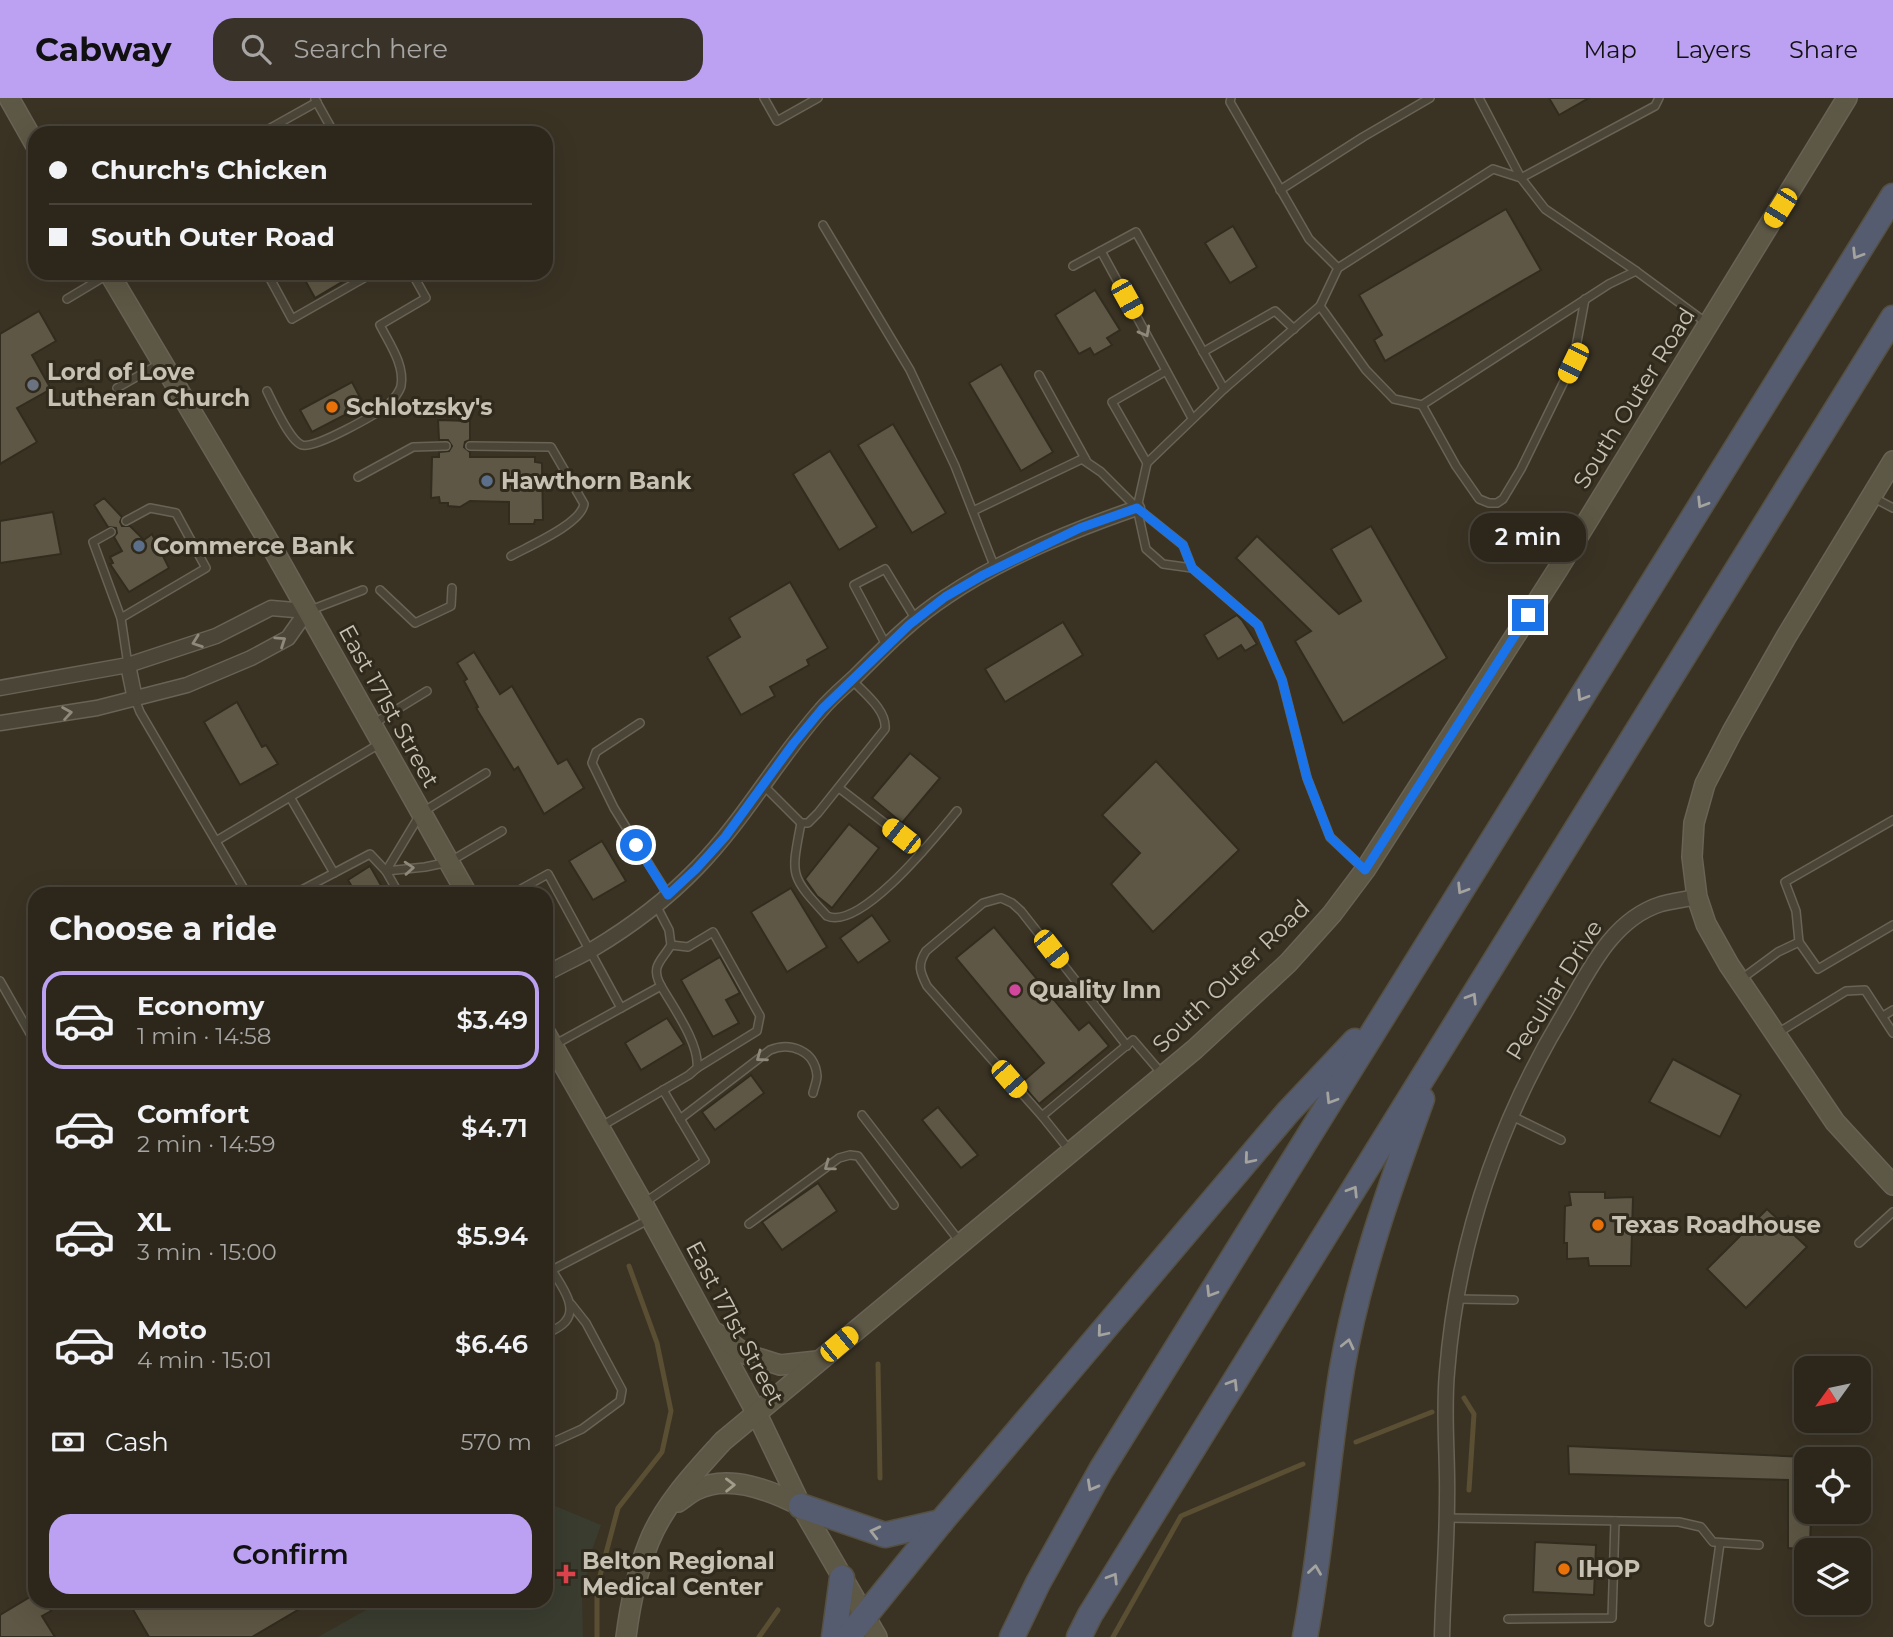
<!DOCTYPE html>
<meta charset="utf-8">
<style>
:root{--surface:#2c261b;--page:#383228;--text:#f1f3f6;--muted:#a6a5a3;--line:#48433a;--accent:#bca0f2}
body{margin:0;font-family:Montserrat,sans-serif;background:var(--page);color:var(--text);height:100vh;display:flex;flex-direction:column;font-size:26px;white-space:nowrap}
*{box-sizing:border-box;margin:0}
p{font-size:23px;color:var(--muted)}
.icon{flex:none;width:38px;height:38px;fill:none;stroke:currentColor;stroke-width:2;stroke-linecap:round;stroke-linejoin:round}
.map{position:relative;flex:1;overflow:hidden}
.sheet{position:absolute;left:28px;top:789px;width:525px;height:721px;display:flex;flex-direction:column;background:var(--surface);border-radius:21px;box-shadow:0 7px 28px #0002,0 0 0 2px var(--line)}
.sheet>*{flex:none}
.guide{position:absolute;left:28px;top:28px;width:525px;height:154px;border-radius:21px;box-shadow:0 7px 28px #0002,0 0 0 2px var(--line);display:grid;align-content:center;height:154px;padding:0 21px;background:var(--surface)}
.needle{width:46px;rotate:237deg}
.controls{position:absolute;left:1794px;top:1258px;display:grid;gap:14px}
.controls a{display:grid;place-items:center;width:77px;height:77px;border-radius:14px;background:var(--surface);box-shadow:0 7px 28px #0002,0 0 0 2px var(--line);font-size:35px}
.end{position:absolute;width:32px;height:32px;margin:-16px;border:9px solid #1a73e8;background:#fff;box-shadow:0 0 0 4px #fff}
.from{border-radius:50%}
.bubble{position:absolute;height:49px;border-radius:21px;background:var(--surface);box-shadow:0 7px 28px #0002,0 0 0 2px var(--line);font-size:23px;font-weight:600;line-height:49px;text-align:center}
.car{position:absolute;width:21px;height:42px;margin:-21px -10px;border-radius:9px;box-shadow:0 0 5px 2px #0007;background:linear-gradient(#f5c518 24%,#345 0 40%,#f5c518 0 76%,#345 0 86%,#f5c518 0)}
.guide b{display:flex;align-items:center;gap:24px;height:66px;font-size:26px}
.guide b+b{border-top:2px solid var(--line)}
.guide i{width:18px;height:18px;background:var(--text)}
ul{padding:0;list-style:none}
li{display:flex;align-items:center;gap:21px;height:98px;margin:0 14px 10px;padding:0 7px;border:4px solid transparent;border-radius:21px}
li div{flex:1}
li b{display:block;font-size:26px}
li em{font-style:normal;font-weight:600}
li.current{border-color:var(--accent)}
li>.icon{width:63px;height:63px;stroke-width:1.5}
h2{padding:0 21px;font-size:32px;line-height:84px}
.pay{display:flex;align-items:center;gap:18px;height:77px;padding:0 21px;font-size:26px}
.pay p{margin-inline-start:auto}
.button{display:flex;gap:14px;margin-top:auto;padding:14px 21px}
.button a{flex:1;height:80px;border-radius:21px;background:var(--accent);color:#111;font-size:28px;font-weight:600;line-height:80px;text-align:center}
header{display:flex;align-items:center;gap:42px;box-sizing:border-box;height:98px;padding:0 35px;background:var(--accent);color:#111}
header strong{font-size:33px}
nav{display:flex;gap:38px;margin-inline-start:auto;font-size:24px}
.search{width:490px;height:63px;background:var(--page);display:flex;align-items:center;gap:18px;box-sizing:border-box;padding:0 24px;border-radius:21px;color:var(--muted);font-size:26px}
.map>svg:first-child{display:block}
</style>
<header>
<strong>Cabway</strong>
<div class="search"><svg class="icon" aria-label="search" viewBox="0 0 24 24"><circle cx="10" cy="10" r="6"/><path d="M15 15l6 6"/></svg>Search here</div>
<nav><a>Map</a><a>Layers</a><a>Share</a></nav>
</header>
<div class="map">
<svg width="1893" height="1539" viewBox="0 0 1893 1539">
<rect width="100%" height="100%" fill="#3a3324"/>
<polygon fill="#393c2f" points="553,1407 601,1427 592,1452 582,1499 583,1539 318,1539 382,1503 546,1503 546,1411"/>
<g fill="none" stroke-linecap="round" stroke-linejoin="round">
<g stroke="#5a4e33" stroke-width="5">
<polyline points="878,1266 880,1380"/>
<polyline points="1464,1300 1474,1316 1469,1392"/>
<polyline points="1356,1344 1432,1314"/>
<polyline points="597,1539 597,1489 618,1410 662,1354 671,1313 657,1245 629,1168"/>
<polyline points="759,1539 778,1512"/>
<polyline points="1113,1539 1181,1418 1303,1366"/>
</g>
</g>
<g fill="#5e5745" stroke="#312c1e" stroke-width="2">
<polygon points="1549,0 1589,0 1559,17"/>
<polygon points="1506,111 1541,172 1385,263 1374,242 1382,237 1359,197"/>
<polygon points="1233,128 1257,169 1230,185 1205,145"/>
<polygon points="301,175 357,175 315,200"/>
<polygon points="1095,192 1120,232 1107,240 1112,247 1094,257 1090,250 1079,256 1055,217"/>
<polygon points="39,213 56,243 32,257 51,291 17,310 37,344 0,366 0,236"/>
<polygon points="1001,266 1053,354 1021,373 969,285"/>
<polygon points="352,284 364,307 312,334 300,312"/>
<polygon points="438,322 470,323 470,342 465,344 464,349 470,354 470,359 535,359 535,364 542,365 543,422 535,422 534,426 509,426 509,404 470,403 460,409 448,408 448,405 440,405 439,399 431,400 432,359 439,359 439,354 449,353 452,348 448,342 439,342"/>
<polygon points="893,326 946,415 912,435 858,347"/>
<polygon points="830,353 877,429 839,452 793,376"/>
<polygon points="104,400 122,419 120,424 122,428 130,428 144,442 152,436 169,470 129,494 110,466 113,465 110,459 122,453 114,439 117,435 116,430 108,429 94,407"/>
<polygon points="53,414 61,456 0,465 0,423"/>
<polygon points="1371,428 1447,560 1343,625 1295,543 1311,533 1236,460 1257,438 1339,516 1361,503 1331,451"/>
<polygon points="790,484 828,550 807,562 809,567 770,589 775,598 741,617 707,559 740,539 729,520"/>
<polygon points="1237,517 1242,522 1257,546 1245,553 1241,547 1218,561 1204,537"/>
<polygon points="1063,524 1083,557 1005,604 985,571"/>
<polygon points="474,554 500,596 512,588 558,666 567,661 584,690 544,716 518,669 514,672 476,610 478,609 464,583 467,581 457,565"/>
<polygon points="237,604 262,649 266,647 278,666 240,687 204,624"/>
<polygon points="910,655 940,680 902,725 872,700"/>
<polygon points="1156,663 1239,752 1153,834 1111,786 1140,755 1102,717"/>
<polygon points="849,726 879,750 832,810 817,798 805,781"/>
<polygon points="602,743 626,783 593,802 569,763"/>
<polygon points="370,768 386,796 356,796 348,782"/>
<polygon points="791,790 827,849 787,874 751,814"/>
<polygon points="872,817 890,843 858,865 840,840"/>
<polygon points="994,829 1079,932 1089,924 1109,948 1039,1006 1021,985 1044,965 956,860"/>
<polygon points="720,859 740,895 726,902 739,925 713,939 681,882"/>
<polygon points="667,920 684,946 641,972 625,945"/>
<polygon points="1673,961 1741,997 1720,1039 1649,1004"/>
<polygon points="751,977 764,995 715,1032 702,1014"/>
<polygon points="938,1009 978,1057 961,1070 922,1022"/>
<polygon points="818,1085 837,1113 782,1152 762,1124"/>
<polygon points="1569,1094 1605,1094 1605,1100 1633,1099 1631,1168 1589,1168 1588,1160 1567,1161 1567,1145 1564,1145 1565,1108 1571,1107"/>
<polygon points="1767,1111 1781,1124 1788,1118 1798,1129 1792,1135 1807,1149 1746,1210 1707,1171"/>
<polygon points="1568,1348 1806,1359 1806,1414 1811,1414 1810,1452 1788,1450 1788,1382 1569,1376"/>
<polygon points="1535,1444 1596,1447 1594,1497 1533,1494"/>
<polygon points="35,1496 35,1503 45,1503 51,1513 42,1518 55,1539 0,1539 0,1517"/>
<polygon points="128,1503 313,1503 252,1539 149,1539"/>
</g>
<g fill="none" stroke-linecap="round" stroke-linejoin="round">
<g stroke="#686355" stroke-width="10">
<g id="lane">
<polyline points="764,0 777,23 818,0"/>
<polyline points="1231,0 1230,4 1309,141 1338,170"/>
<polyline points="1479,0 1521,80 1655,8 1659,0"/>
<polyline points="315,1 334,35"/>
<polyline points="265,33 317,4"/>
<polyline points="1280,92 1363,39 1430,0"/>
<polyline points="823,127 910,272 955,368 995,470"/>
<polyline points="1101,153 1192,320"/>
<polyline points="1073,168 1136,134 1224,291"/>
<polyline points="267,175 292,221 373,175"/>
<polyline points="67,201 107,177"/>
<polyline points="1320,208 1338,170 1493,71 1521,80 1545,111 1636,173"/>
<polyline points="1203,254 1275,213 1294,231"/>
<polyline points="1039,277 1086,362"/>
<polyline points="117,290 161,265"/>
<path d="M267,293c6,12 23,50 35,54 13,4 75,-31 87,-41 4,-4 11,-13 12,-18 4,-21 -12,-43 -21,-61l46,-27 -14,-25"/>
<polyline points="1422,307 1456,368 1479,401 1489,405 1497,405 1503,401 1521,371 1573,265 1585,201"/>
<path d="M470,348l81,1 33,57c-3,20 -55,42 -73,52"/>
<polyline points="1147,365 1112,304 1166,273"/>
<polyline points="358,379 413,349 446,348"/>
<polyline points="1872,399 1893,410"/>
<polyline points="973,413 1082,361 1101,374 1137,410 1183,447 1192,470 1258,527 1282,582 1307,680 1330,739 1365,772"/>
<polyline points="126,423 150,410 176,415 206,470 121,520 128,567"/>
<polyline points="111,434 93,444 121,520"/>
<polyline points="1192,470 1163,466 1146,451 1137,410 1147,365 1224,291 1320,208 1366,272 1394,301 1422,307 1609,186 1636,173 1708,226"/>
<polyline points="380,492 415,525 451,508 452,490"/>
<polyline points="308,513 363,492"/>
<polyline points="886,547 854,487 885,471 916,522"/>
<polyline points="135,601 140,614 247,796"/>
<polyline points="640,625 596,654 592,665 614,710 668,797"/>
<polyline points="373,626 427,593"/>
<polyline points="486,675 421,715 386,773 425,769 449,764 502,733"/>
<path d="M763,687l38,38h7l10,-10 67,-84c2,-19 -21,-36 -33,-49"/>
<polyline points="839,690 922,754"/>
<polyline points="290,699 334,775 294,796"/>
<polyline points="1893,722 1785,784 1796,813 1799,844 1818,871 1893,827"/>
<path d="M801,725c-10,53 -12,52 26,93 34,15 109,-80 130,-105"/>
<polyline points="216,743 381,645"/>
<polyline points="334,775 370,756 386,773 399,796"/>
<polyline points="512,796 548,776 621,910"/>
<path d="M656,807l13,25 2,15c-10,17 -21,21 -10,41"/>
<polyline points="671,847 688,849 713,834 760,918 757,933 697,970"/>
<polyline points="1740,882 1778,854 1799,844"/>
<polyline points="0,883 32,939 35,937"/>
<polyline points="1883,918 1893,912"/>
<polyline points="1776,936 1846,893 1865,892 1893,935"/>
<path d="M554,947l107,-59c12,21 39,58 36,82l-8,7 -89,52"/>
<polyline points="546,970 560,962"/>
<polyline points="862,1017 960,1144"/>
<path d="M1042,1018l-115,-130c-7,-14 -10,-21 -1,-35l57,-48 18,-5 11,5 9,8 106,135"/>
<polyline points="1512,1018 1561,1042"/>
<path d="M680,1021l90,-69c20,-8 45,0 47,26 0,5 -3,12 -4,17"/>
<polyline points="1070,1053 1042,1018 1133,942 1163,977"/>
<polyline points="644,1105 705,1063 663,992"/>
<polyline points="749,1126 839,1060 850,1057 858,1058 894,1107"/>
<polyline points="1859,1145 1893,1114"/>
<polyline points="546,1172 552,1172 650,1121"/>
<polyline points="1457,1201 1514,1202"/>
<path d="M546,1236c6,-3 15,-7 19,-12 14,-15 -5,-38 -13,-52"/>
<polyline points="546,1345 549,1346 582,1331 620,1303 622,1292 586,1225 571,1206"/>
<polyline points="546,1369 549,1346"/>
<polyline points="1446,1420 1679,1424 1701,1429 1713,1444 1759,1447"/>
<polyline points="1508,1521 1612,1520 1615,1423"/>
<polyline points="1709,1524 1720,1445"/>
</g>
</g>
<g stroke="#686355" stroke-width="17">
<g id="street">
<polyline points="128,567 135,601"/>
<polyline points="0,590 128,567 216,538 271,510 307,513"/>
<polyline points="0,625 97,610 187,587 251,560 288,540 307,513"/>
<path d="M546,876c15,-9 32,-16 47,-25 37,-22 73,-49 104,-81 47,-48 79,-107 124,-158 10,-12 22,-22 34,-33 28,-28 57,-58 91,-80 57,-39 127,-67 191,-89"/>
<path d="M1442,1539c1,-46 5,-92 5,-138 1,-42 -4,-84 0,-127 10,-127 50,-246 115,-355 25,-42 48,-97 99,-113 12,-3 24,-5 36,-7"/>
</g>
</g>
<g stroke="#686355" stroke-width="22">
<g id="secondary">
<polyline points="9,0 35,46"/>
<polyline points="109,175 269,444 467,796"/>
<polyline points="1893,363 1786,539 1732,634 1705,686 1694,725 1692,759 1697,799 1706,826 1729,867 1835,1024 1893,1087"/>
<polyline points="546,936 643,1106 756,1314 801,1408 877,1539"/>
<polyline points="716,1235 745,1256 780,1267 817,1263"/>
<path d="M678,1404c6,-4 12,-9 18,-12 33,-17 76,1 105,16"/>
<path d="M626,1539c4,-32 11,-65 23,-95 15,-38 47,-71 74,-101l472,-392 93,-86 44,-49 33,-44 193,-301 289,-471"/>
</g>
</g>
<g stroke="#555042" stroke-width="27">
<g id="highway">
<polyline points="801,1408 885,1437 941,1424"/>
<polyline points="834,1539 842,1480"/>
<polyline points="848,1539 941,1424 1288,1014 1355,943"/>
<polyline points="1012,1539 1038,1485 1101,1372 1893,98"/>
<polyline points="1079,1539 1090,1517 1893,220"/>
<path d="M1305,1539c17,-89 22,-179 37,-268 16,-93 48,-182 80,-270"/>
</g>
</g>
<use href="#lane" stroke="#4a4537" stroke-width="7"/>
<use href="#street" stroke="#4a4537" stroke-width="14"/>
<use href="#secondary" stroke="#5d5745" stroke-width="19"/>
<use href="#highway" stroke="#555c70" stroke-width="24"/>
</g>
<defs><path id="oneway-chevron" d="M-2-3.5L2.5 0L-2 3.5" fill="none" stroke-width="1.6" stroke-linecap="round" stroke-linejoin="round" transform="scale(1.75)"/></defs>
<g stroke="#a4a39e">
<use href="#oneway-chevron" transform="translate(1857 156) rotate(122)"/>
<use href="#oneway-chevron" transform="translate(1702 405) rotate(122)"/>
<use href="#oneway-chevron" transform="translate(1582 598) rotate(122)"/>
<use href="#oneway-chevron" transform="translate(1462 791) rotate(122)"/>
<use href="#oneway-chevron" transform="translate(1472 900) rotate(-58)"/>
<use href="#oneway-chevron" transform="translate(1331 1001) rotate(122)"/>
<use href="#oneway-chevron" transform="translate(1249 1061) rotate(130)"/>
<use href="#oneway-chevron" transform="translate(1353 1093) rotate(-58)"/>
<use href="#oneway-chevron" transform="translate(1211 1194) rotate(122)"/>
<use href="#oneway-chevron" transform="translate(1102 1234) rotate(130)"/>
<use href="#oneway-chevron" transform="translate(1348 1246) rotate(-77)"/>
<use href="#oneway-chevron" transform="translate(1233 1286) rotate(-58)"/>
<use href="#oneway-chevron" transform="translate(1092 1388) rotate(119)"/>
<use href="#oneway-chevron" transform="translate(875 1434) rotate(-166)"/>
<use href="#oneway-chevron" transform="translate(1315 1472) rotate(-82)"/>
<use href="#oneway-chevron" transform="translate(1113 1480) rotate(-58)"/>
</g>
<g stroke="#8e897b">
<use href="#oneway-chevron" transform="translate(1145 234) rotate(61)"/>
<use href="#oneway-chevron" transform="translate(281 543) rotate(-34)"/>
<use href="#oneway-chevron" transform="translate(197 544) rotate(160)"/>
<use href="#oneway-chevron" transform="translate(67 615) rotate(-9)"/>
<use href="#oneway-chevron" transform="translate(409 770) rotate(-4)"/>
<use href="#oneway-chevron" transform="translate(761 959) rotate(143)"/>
<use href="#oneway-chevron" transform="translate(829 1068) rotate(144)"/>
</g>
<use stroke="#a19c8c" href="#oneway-chevron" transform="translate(730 1387) rotate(-1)"/>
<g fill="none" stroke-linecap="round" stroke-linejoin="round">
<polyline stroke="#1a73e8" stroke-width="9" points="636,747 668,797 696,771 725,739 793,646 822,611 909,527 945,499 983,477 1080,430 1137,410 1183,447 1192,470 1258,527 1282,582 1307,680 1330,739 1365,772 1528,517"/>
</g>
<circle fill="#6b7280" stroke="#2f2a1c" stroke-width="2.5" cx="33" cy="287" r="7"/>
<g fill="#e8710a" stroke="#2f2a1c" stroke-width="2.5">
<circle cx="332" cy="309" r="7"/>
<circle cx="1598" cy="1127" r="7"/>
<circle cx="1564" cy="1471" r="7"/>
</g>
<g fill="#5c6f8a" stroke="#2f2a1c" stroke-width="2.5">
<circle cx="487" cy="383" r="7"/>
<circle cx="139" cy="448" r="7"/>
</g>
<circle fill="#d1479c" stroke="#2f2a1c" stroke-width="2.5" cx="1015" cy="892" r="7"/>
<path fill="#e0444e" stroke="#2f2a1c" stroke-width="2.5" d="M562.5 1465.5h7v7h7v7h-7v7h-7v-7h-7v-7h7z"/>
<g text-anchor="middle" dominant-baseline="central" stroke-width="6" stroke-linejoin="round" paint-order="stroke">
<g font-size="23" font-weight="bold" fill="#c6c1b2" stroke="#2f2a1c" text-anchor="start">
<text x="47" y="274">Lord of Love<tspan x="47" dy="26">Lutheran Church</tspan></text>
<text x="346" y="309">Schlotzsky's</text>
<text x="501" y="383">Hawthorn Bank</text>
<text x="153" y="448">Commerce Bank</text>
<text x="1029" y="892">Quality Inn</text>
<text x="1612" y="1127">Texas Roadhouse</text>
<text x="582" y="1463">Belton Regional<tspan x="582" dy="26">Medical Center</tspan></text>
<text x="1578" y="1471">IHOP</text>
</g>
<g font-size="23" fill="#c6c1b2" stroke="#2f2a1c">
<text transform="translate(1634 300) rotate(-58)">South Outer Road</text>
<text transform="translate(389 608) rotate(61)">East 171st Street</text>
<text transform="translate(1231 878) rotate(-44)">South Outer Road</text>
<text transform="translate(1554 892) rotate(-58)">Peculiar Drive</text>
<text transform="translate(735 1225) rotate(62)">East 171st Street</text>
</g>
</g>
</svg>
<div class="controls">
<a><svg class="needle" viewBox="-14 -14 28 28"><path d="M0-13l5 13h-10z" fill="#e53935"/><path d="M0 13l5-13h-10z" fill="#a6a5a3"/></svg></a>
<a><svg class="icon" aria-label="locate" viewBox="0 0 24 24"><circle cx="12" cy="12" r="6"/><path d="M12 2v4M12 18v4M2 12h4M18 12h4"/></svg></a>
<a><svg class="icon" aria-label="layers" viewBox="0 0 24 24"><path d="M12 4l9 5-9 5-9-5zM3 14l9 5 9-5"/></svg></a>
</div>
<i class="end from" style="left:636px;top:747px"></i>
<i class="end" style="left:1528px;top:517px"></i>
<div class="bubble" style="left:1470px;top:415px;width:116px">2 min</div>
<i class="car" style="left:1780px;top:110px;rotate:212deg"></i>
<i class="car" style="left:1127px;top:201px;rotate:151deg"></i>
<i class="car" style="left:1573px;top:265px;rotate:206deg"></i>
<i class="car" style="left:901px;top:738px;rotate:308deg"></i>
<i class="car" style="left:1051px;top:851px;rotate:142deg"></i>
<i class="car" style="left:1009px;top:981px;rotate:139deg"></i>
<i class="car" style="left:839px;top:1246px;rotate:50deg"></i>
<div class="guide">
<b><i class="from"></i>Church's Chicken</b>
<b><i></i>South Outer Road</b>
</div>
<section class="sheet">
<h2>Choose a ride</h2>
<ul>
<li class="current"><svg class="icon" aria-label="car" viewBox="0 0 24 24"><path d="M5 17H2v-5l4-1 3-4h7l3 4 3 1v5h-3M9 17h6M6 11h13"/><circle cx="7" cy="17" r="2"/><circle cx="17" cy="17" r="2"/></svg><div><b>Economy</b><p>1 min · 14:58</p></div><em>$3.49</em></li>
<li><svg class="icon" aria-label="car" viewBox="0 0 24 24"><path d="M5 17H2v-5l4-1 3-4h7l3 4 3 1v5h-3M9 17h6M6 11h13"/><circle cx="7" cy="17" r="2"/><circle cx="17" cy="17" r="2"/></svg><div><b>Comfort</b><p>2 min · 14:59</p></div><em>$4.71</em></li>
<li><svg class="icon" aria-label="car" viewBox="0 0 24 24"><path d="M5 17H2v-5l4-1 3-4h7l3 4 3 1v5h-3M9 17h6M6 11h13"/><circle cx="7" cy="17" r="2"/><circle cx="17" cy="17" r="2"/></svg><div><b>XL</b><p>3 min · 15:00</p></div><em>$5.94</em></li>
<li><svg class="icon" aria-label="car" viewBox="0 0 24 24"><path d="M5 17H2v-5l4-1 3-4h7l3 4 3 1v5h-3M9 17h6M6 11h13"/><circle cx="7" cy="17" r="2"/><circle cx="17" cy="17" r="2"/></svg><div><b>Moto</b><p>4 min · 15:01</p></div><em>$6.46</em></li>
</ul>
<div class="pay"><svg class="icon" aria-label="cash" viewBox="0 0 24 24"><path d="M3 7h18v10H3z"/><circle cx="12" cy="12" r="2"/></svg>Cash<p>570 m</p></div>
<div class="button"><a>Confirm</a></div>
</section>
</div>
